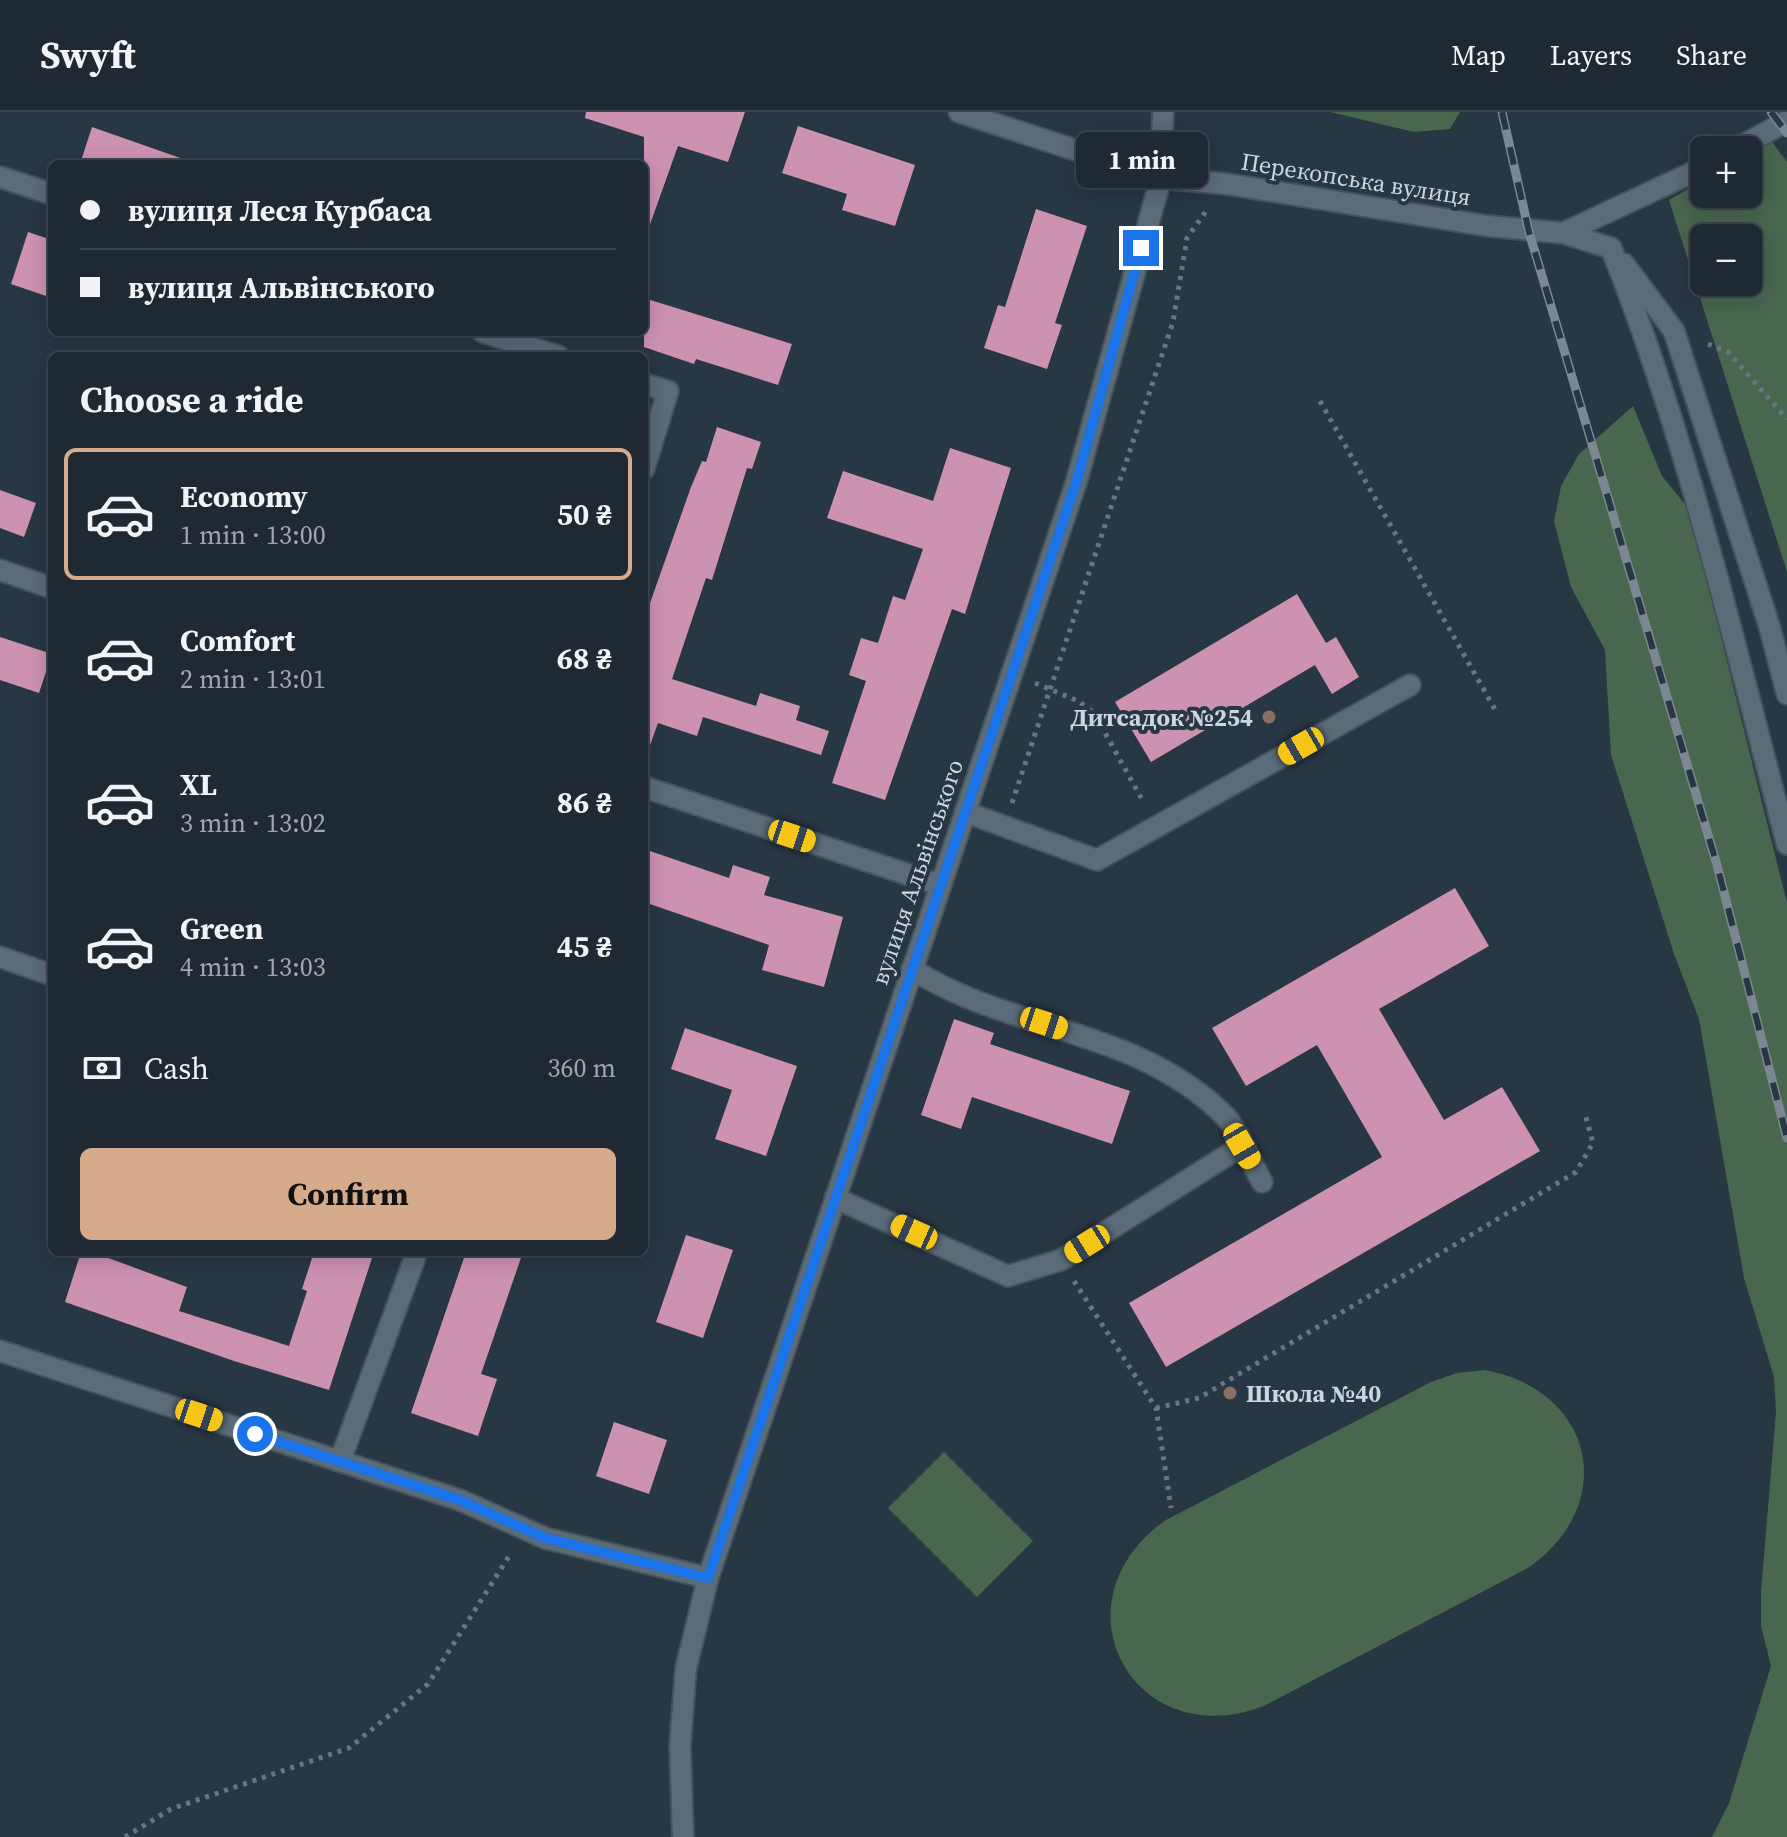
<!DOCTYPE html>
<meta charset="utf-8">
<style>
:root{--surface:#1e2933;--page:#26313b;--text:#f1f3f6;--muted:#a1a6ac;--line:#3c454e;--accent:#d6ab8b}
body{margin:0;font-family:"Source Serif 4",serif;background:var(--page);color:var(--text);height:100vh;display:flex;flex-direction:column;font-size:30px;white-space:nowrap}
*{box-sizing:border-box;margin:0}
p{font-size:26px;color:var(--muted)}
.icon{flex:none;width:44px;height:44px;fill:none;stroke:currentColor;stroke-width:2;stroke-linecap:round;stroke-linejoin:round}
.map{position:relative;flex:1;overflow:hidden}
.drawer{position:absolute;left:48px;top:240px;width:600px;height:904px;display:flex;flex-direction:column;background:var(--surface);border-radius:12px;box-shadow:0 4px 20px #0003,0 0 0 2px var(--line)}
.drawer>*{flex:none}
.hud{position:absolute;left:48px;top:48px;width:600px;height:176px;border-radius:12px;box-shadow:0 4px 20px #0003,0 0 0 2px var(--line);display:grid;align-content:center;height:176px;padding:0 32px;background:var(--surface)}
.fabs{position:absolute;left:1690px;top:24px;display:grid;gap:16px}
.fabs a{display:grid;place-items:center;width:72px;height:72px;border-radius:12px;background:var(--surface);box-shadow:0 4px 20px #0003,0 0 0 2px var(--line);font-size:40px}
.end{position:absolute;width:36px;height:36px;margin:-18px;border:10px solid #1a73e8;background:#fff;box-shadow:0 0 0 4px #fff}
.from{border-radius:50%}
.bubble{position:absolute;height:56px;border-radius:12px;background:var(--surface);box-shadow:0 4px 20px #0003,0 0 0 2px var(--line);font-size:26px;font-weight:700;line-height:56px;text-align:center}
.car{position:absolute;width:24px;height:48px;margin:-24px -12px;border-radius:10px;box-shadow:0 0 6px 2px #0007;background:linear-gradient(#f5c518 24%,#345 0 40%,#f5c518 0 76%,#345 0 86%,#f5c518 0)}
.hud b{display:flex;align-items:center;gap:28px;height:76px;font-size:30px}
.hud b+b{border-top:2px solid var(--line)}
.hud i{width:20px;height:20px;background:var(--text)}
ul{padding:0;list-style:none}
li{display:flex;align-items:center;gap:24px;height:132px;margin:0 16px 12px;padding:0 16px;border:4px solid transparent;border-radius:12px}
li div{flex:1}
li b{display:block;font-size:30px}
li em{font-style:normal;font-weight:700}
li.current{border-color:var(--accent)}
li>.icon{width:72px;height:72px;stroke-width:1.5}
h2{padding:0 32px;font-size:36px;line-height:96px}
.pay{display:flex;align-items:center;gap:20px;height:88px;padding:0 32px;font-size:30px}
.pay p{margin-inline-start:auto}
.cta{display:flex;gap:16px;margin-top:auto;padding:16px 32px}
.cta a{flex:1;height:92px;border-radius:12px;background:var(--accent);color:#111;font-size:32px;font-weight:700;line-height:92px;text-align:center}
header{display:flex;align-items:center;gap:48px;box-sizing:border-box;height:112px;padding:0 40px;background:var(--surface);border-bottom:2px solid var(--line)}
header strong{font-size:38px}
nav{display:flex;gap:44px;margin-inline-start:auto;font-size:28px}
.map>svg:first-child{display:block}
</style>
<header>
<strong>Swyft</strong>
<nav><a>Map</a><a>Layers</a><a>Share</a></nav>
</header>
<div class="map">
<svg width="1787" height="1725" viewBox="0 0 1787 1725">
<rect width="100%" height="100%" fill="#283744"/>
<g fill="#49664f" fill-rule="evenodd">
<polygon points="1330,0 1460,0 1450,17 1414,20"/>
<path d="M1772,30l15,20v410l-118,-372 35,-20v14h44v-39zM1704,126h44v44h-44z"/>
<polygon points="1633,294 1662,364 1689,397 1787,791 1787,1725 1712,1725 1729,1691 1771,1554 1761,1514 1761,1479 1776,1301 1774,1265 1744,1166 1699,907 1674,842 1611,643 1605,538 1571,475 1554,409 1561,374 1579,342"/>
<path d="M1484,1258c110,19 136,134 44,198l-264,138c-132,50 -214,-105 -98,-186l265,-138 26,-9z"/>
<polygon points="944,1340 1033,1429 977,1485 888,1396"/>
</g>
<g fill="#cd92b0">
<polygon points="586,0 745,0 728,50 678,34 648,118 644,118 644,25 585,6"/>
<polygon points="798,14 915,53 895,114 842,98 847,82 782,61"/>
<polygon points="92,15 186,48 186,52 80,52"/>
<polygon points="1036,97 1087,114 1055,211 1062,213 1047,257 984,236 998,193 1005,195"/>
<polygon points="28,120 52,128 52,186 11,172"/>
<polygon points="644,186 792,232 778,273 696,247 694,252 644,235"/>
<polygon points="717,315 761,330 752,357 747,356 712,468 706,466 672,567 756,594 760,581 800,594 796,608 829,619 821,643 703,605 697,624 658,611 649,636 644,635 644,508 691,375 702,349 706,350"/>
<polygon points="950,336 1011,356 965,502 952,497 885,688 832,671 866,569 849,563 861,526 878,531 893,484 905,488 923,437 827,406 843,359 933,389"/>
<polygon points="0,378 36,391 24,425 0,416"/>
<polygon points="1297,482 1326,531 1336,525 1359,565 1332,582 1315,553 1151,650 1115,590"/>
<polygon points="0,525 52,542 39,581 0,568"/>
<polygon points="644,737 729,766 733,753 770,765 764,783 843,805 824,875 762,858 769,833 644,790"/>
<polygon points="1455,776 1489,834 1379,897 1444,1008 1502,975 1540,1039 1166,1255 1129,1191 1382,1045 1317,933 1246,974 1212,916"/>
<polygon points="954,907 994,921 990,932 1130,979 1112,1032 972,985 961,1017 921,1003"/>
<polygon points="685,916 797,954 766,1044 715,1027 732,978 671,957"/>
<polygon points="686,1123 733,1138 703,1226 656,1210"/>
<polygon points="81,1140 92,1140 187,1175 179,1199 289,1234 307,1179 302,1177 314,1140 374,1140 329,1278 234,1249 65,1190"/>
<polygon points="466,1140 523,1140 481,1262 497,1267 478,1324 411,1301"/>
<polygon points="614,1310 667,1328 649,1382 596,1364"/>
</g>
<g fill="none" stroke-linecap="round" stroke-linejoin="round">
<g stroke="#45525d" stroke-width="24">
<g id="minor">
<polyline points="959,0 1161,66 1227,72 1488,114 1563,121 1611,136"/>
<polyline points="1734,38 1787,9"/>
<polyline points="0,65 52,82"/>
<polyline points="1563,121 1704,55"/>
<path d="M1611,136c77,192 123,396 176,596"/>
<polyline points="1624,152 1674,219 1769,513 1787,582"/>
<polyline points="483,220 558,244"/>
<polyline points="644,272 668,279 644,357"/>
<polyline points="0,458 52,476"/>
<polyline points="644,675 940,773"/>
<polyline points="965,700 1097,748 1410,573"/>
<polyline points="0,845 52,863"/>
<path d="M912,857c98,63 221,58 310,144 17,16 28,48 40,69"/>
<polyline points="835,1086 1008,1164 1061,1148 1242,1034"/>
<polyline points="0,1239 460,1388 545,1426 708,1466"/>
<polyline points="340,1349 417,1140"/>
<polyline points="683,1725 680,1633 686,1556 708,1466 1076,371 1161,66 1163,0"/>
</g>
</g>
<g stroke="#697681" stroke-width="5" stroke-dasharray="4 6" stroke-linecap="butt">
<polyline points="1708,232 1728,240 1787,307"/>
<polyline points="1320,289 1497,601"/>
<polyline points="1035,571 1078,589 1094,601 1144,691"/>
<polyline points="1012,691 1173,210 1187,126 1207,98"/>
<polyline points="1074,1169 1156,1296 1171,1396"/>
<polyline points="1156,1296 1199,1286 1576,1060 1593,1031 1585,1002"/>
<polyline points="125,1725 171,1697 349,1636 428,1572 511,1441"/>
</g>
<use href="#minor" stroke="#5a6b79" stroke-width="20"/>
<g stroke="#7b8792" stroke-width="9">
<g id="rail">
<polyline points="1502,0 1529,120 1717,753 1787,1026"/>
<polyline points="1771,0 1787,21"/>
</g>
</g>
<use href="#rail" stroke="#283744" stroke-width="6" stroke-dasharray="18" stroke-linecap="butt"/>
</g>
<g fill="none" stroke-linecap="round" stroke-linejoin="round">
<polyline stroke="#1a73e8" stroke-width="10" points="255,1322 460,1388 545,1426 708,1466 1076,371 1141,136"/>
</g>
<g fill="#8d6e63" stroke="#283744" stroke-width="3">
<circle cx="1269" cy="605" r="8"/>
<circle cx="1230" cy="1281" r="8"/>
</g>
<g text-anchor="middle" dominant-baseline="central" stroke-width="8" stroke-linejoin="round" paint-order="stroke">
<g font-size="24" fill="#cdd6df" stroke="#283744">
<text transform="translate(1356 67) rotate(9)">Перекопська вулиця</text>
<text transform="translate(917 760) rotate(-71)">вулиця Альвінського</text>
</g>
<g font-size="24" font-weight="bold" fill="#cdd6df" stroke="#283744" text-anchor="end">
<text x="1253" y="605">Дитсадок №254</text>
<text x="1246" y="1281" text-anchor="start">Школа №40</text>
</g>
</g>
</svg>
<div class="fabs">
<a>+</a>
<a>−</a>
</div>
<i class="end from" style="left:255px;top:1322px"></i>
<i class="end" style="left:1141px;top:136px"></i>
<div class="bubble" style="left:1076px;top:20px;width:132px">1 min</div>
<i class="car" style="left:1301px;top:634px;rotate:240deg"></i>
<i class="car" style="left:792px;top:724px;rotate:108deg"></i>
<i class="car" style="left:1044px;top:911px;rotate:108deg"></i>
<i class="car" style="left:1242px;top:1034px;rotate:150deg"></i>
<i class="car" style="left:914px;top:1120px;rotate:294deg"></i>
<i class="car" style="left:1087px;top:1132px;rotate:238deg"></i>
<i class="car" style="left:199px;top:1303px;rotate:108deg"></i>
<div class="hud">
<b><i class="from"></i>вулиця Леся Курбаса</b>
<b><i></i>вулиця Альвінського</b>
</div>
<section class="drawer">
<h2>Choose a ride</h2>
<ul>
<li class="current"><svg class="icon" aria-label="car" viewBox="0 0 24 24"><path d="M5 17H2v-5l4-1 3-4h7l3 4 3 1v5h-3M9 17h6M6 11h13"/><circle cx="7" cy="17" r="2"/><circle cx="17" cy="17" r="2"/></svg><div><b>Economy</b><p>1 min · 13:00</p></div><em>50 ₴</em></li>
<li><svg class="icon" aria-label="car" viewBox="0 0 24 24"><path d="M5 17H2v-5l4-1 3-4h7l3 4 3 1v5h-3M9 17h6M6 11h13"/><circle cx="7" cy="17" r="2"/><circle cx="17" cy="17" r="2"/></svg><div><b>Comfort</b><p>2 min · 13:01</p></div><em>68 ₴</em></li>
<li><svg class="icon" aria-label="car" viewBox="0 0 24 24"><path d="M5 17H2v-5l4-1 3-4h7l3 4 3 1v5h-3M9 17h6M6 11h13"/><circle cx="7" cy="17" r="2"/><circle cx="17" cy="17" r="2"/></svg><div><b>XL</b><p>3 min · 13:02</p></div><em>86 ₴</em></li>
<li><svg class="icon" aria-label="car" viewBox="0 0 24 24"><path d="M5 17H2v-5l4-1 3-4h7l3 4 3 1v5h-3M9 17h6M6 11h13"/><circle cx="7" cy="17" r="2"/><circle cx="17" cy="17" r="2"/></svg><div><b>Green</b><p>4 min · 13:03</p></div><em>45 ₴</em></li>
</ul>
<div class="pay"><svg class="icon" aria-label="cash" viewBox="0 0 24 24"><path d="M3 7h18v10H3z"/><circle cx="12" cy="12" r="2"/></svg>Cash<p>360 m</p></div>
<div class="cta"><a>Confirm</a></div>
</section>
</div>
